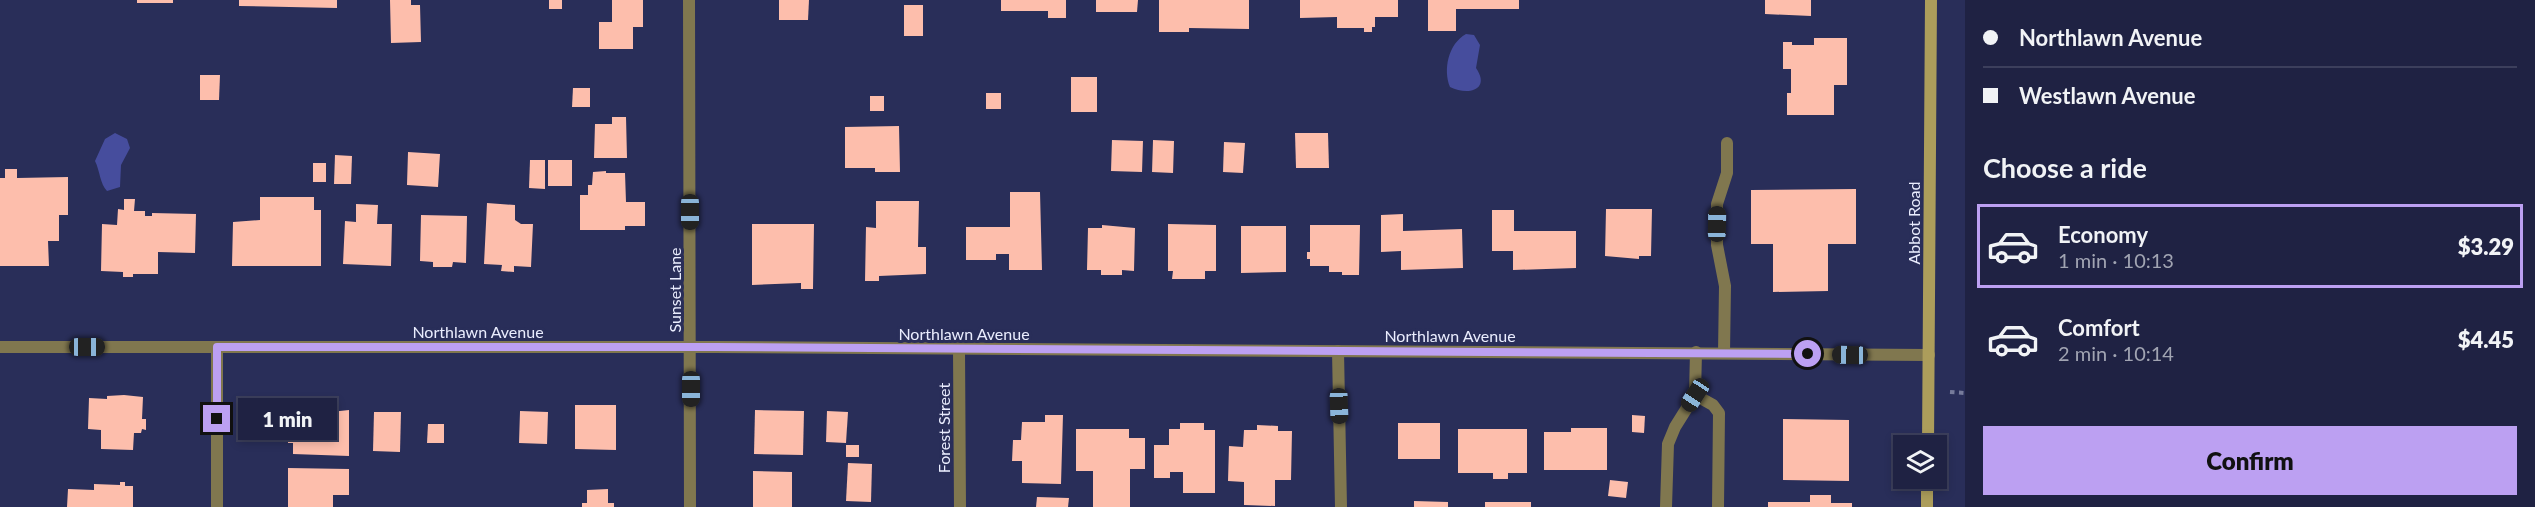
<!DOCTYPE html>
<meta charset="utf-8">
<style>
:root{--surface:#1f2243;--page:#272a4a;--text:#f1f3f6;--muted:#a1a4b2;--line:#3c3f5c;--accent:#bca0f2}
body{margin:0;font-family:Lato,sans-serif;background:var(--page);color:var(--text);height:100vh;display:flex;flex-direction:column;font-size:22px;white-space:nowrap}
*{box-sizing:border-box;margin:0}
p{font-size:20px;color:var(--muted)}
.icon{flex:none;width:33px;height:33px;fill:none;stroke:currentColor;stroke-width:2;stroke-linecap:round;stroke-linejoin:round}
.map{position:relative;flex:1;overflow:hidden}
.sheet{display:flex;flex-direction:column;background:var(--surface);width:570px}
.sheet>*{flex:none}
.guide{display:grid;align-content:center;height:132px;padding:0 18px;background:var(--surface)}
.controls{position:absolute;left:1893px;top:435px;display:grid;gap:12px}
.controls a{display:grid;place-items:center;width:54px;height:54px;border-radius:0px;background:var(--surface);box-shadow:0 3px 9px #0003,0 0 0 2px var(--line);font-size:30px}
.end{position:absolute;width:27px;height:27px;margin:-14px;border:8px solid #bca0f2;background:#111;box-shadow:0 0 0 3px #111}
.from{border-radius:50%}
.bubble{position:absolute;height:42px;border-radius:0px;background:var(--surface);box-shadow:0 3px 9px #0003,0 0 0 2px var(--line);font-size:20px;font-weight:800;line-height:42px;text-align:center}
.car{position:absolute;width:18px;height:36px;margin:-18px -9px;border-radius:8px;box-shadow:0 0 4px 2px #0007;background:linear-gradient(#222 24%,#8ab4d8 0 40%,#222 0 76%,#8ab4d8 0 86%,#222 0)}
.guide b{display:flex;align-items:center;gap:21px;height:57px;font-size:22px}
.guide b+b{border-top:2px solid var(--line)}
.guide i{width:15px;height:15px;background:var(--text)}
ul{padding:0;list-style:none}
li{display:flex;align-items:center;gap:18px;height:84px;margin:0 12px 9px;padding:0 6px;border:3px solid transparent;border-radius:0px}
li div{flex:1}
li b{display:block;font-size:22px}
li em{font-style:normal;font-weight:800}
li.selected{border-color:var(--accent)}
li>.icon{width:54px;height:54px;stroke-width:1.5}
h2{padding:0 18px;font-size:27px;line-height:72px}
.action{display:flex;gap:12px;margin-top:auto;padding:12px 18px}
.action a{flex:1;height:69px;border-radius:0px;background:var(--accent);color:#111;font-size:24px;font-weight:800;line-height:69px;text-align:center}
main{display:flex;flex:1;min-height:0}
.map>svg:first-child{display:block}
</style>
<main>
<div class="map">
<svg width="1965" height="507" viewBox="0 0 1965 507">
<rect width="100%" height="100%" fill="#292e59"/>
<g fill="#464d9d">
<path d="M1466,34l8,1 6,10 -4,23c15,22 -8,28 -26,19 -7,-17 -2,-43 16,-53z"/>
<path d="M115,133l12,6 3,9 -9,17 -1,22 -13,4c-7,-7 -7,-20 -12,-30l10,-22z"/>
</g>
<g fill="#fdbeac">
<rect x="137" y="0" width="36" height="3"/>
<polygon points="239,0 337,0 337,8 239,6"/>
<polygon points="390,0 411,0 411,5 420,5 421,42 391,43"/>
<rect x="549" y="0" width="13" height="9"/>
<polygon points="612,0 643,0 643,27 633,27 633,49 599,49 599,22 612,22"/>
<polygon points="779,0 809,0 808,20 779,20"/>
<polygon points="1001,0 1066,0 1066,18 1048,18 1048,11 1001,11"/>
<polygon points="1096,0 1138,0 1137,12 1096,12"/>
<polygon points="1159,0 1249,0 1249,29 1189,28 1189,32 1159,32"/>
<polygon points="1300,0 1398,0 1398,17 1375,17 1375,27 1372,27 1372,32 1364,32 1364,28 1337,28 1337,17 1300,18"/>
<polygon points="1428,0 1519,0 1519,9 1456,9 1456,31 1428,31"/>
<polygon points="1765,0 1811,0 1811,16 1765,14"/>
<rect x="904" y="5" width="19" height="31"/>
<polygon points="1814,38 1847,38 1847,85 1834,85 1834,115 1787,115 1787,93 1791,93 1791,69 1783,69 1783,42 1792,42 1792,45 1814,45"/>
<polygon points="200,75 220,75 219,100 200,100"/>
<rect x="1071" y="77" width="26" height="35"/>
<polygon points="573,88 590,88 590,107 572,107"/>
<rect x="986" y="93" width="15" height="16"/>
<rect x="870" y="96" width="14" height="15"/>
<polygon points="612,117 626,117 627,158 594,158 595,124 612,124"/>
<polygon points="899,126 900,172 875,172 875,168 845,168 845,127"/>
<polygon points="1295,133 1328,133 1329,168 1296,168"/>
<polygon points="1112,140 1143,141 1142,172 1111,171"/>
<polygon points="1153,140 1174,141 1173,173 1152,172"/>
<polygon points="1224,142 1245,143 1243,173 1223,172"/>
<polygon points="408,152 440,154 438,187 407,185"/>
<polygon points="335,155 352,156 351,184 334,184"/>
<polygon points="530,160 545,160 545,189 529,188"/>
<rect x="548" y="160" width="24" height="26"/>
<rect x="313" y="163" width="13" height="19"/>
<polygon points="5,169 17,169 17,178 68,177 68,215 59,215 59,241 48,241 49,266 0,266 0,178 5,178"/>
<polygon points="606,171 606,173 625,173 626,202 645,202 645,226 625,226 625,230 580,230 580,195 588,195 588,185 592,185 593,172"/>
<polygon points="1856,189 1856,244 1828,244 1828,291 1773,292 1773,244 1751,244 1751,190"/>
<polygon points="1010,192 1040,192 1042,270 1009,270 1009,254 996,254 996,260 966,260 966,227 1010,227"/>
<polygon points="260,197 314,197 314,210 321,210 321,266 232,266 233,222 260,220"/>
<polygon points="124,199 135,199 134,211 145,211 145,216 152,216 152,213 196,214 195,253 158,252 158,274 133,274 133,277 123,277 123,272 101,271 102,224 117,225 118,209 124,210"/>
<polygon points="876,201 919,201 918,247 926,247 926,274 879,276 879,281 865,281 866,227 876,228"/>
<polygon points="487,203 515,205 515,220 521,224 533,224 531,267 514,266 514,272 501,271 502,265 484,264"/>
<polygon points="356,204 378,205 377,224 392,224 391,266 343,264 345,221 356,222"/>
<polygon points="1606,209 1652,209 1651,256 1639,256 1639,259 1605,256"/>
<polygon points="1492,210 1514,210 1514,231 1576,231 1576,268 1513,270 1513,251 1492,251"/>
<polygon points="1403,214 1403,231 1462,229 1463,268 1401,270 1401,251 1381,252 1381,215"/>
<polygon points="421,215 467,216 466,263 453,262 452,267 433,267 433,262 420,261"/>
<polygon points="752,224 814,224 813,289 801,289 801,283 752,285"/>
<polygon points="1168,224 1216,225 1216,271 1205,271 1205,279 1172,279 1173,271 1168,271"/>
<polygon points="1102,225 1135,228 1134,271 1122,270 1122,275 1101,275 1101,270 1087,270 1088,228 1102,228"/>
<polygon points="1310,225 1360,225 1359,275 1342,275 1342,272 1329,272 1329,266 1310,266 1310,259 1307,259 1307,252 1310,252"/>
<polygon points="1241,226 1286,226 1286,272 1241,273"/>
<polygon points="124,395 143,397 142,419 146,419 146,430 142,429 141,433 134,433 133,450 101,449 101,430 88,429 89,398 107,399 107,396"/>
<polygon points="575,405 616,405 616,450 575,449"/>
<polygon points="314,410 321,410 321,413 349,410 349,456 293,454 293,443 288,443 288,429 295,429 295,413 313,413"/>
<polygon points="755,410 804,411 803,455 754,454"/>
<polygon points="520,411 548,412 547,444 519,443"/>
<polygon points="827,411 848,412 846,443 826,442"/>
<polygon points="374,412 401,412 400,452 373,451"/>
<polygon points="1045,415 1063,415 1061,484 1022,483 1022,461 1012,461 1013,440 1021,440 1022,422 1045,422"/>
<polygon points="1632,415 1645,416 1644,433 1632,432"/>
<polygon points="1783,419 1849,420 1849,481 1783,480"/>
<polygon points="1180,423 1204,423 1204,430 1215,430 1215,493 1183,493 1183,472 1170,472 1170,478 1154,478 1154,445 1169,445 1169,429 1180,429"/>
<rect x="1398" y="423" width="42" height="36"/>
<polygon points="428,424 444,424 444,443 427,443"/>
<polygon points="1257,425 1278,426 1278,431 1292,431 1291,480 1275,480 1275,506 1244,505 1244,482 1228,481 1229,446 1243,447 1244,430 1257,430"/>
<polygon points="1571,428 1607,428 1607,470 1544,470 1544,432 1571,432"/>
<polygon points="1076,429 1129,429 1129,438 1145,438 1145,469 1130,469 1130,507 1093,507 1093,471 1076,471"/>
<polygon points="1458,429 1527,429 1527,473 1508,473 1508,479 1493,479 1493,473 1458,473"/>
<rect x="846" y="445" width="13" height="12"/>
<polygon points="848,463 872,464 871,502 846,501"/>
<polygon points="288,468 349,469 349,495 333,495 333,507 288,507"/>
<polygon points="753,471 792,472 792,507 753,507"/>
<polygon points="1610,480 1628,482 1626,498 1608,496"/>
<polygon points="120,482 125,482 125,486 133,486 133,507 67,507 68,489 94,490 94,484 120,485"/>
<polygon points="608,489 608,503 614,503 614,507 582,507 582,503 587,503 587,490"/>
<polygon points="1810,495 1831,495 1831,503 1852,503 1852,507 1768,507 1768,502 1810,502"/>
<polygon points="1037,497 1069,498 1068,507 1036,507"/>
<polygon points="1414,501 1448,502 1448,507 1414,507"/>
<rect x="1485" y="502" width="46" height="5"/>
</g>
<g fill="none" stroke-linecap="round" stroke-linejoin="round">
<polyline stroke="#767b9b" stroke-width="4" stroke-dasharray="4.5 4.5" stroke-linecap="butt" points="1950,392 1965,393"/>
<g stroke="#80774f" stroke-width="12">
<polyline points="1724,353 1725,286 1717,245 1717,204 1727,173 1727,143"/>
<polyline points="1695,395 1696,352"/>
<polyline points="1666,507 1668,444 1675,427 1695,395 1713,405 1719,413 1718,507"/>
</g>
<g stroke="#80774f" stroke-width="12">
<polyline points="689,0 690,507"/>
<polyline points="0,347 713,347 1929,355"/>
<polyline points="959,350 960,507"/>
<polyline points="1338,351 1341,507"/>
<polyline points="217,507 217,347"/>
</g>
<g stroke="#ac9d5b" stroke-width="12">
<polyline points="1928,446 1931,0"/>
<polyline points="1927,507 1927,478"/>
</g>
</g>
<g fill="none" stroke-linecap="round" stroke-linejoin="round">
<polyline stroke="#bca0f2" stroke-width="8" points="217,419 217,347 713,347 1808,354"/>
</g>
<g text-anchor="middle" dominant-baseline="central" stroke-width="6" stroke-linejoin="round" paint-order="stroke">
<g font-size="16" fill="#eaedfe" stroke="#292e59">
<text transform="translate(1913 223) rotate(-90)">Abbot Road</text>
<text transform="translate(674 290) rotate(-90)">Sunset Lane</text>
<text x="478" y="331">Northlawn Avenue</text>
<text x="964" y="333">Northlawn Avenue</text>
<text x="1450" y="335">Northlawn Avenue</text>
<text transform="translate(943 428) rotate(-90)">Forest Street</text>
</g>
</g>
</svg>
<div class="controls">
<a><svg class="icon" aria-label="layers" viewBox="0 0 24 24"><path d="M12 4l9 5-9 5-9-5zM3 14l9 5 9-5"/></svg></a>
</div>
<i class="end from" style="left:1808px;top:354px"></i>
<i class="end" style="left:217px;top:419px"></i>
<div class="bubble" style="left:238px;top:398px;width:99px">1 min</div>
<i class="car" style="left:690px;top:212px;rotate:180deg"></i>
<i class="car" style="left:1717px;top:224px;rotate:1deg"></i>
<i class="car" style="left:87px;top:347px;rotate:90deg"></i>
<i class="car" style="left:1850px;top:355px;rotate:271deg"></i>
<i class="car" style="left:691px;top:389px;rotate:180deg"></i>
<i class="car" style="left:1695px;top:395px;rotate:213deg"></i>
<i class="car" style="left:1339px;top:406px;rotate:178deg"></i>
</div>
<section class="sheet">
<div class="guide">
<b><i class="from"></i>Northlawn Avenue</b>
<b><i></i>Westlawn Avenue</b>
</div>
<h2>Choose a ride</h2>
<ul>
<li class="selected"><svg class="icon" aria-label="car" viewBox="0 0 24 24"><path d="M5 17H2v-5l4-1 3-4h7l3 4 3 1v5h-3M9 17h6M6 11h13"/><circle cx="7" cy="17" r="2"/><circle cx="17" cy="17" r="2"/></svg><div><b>Economy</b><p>1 min · 10:13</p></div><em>$3.29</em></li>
<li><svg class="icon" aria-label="car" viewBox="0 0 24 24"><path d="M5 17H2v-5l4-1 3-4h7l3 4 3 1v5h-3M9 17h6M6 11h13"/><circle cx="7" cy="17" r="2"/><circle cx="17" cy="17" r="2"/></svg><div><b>Comfort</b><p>2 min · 10:14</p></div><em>$4.45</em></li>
</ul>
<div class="action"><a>Confirm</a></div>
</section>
</main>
